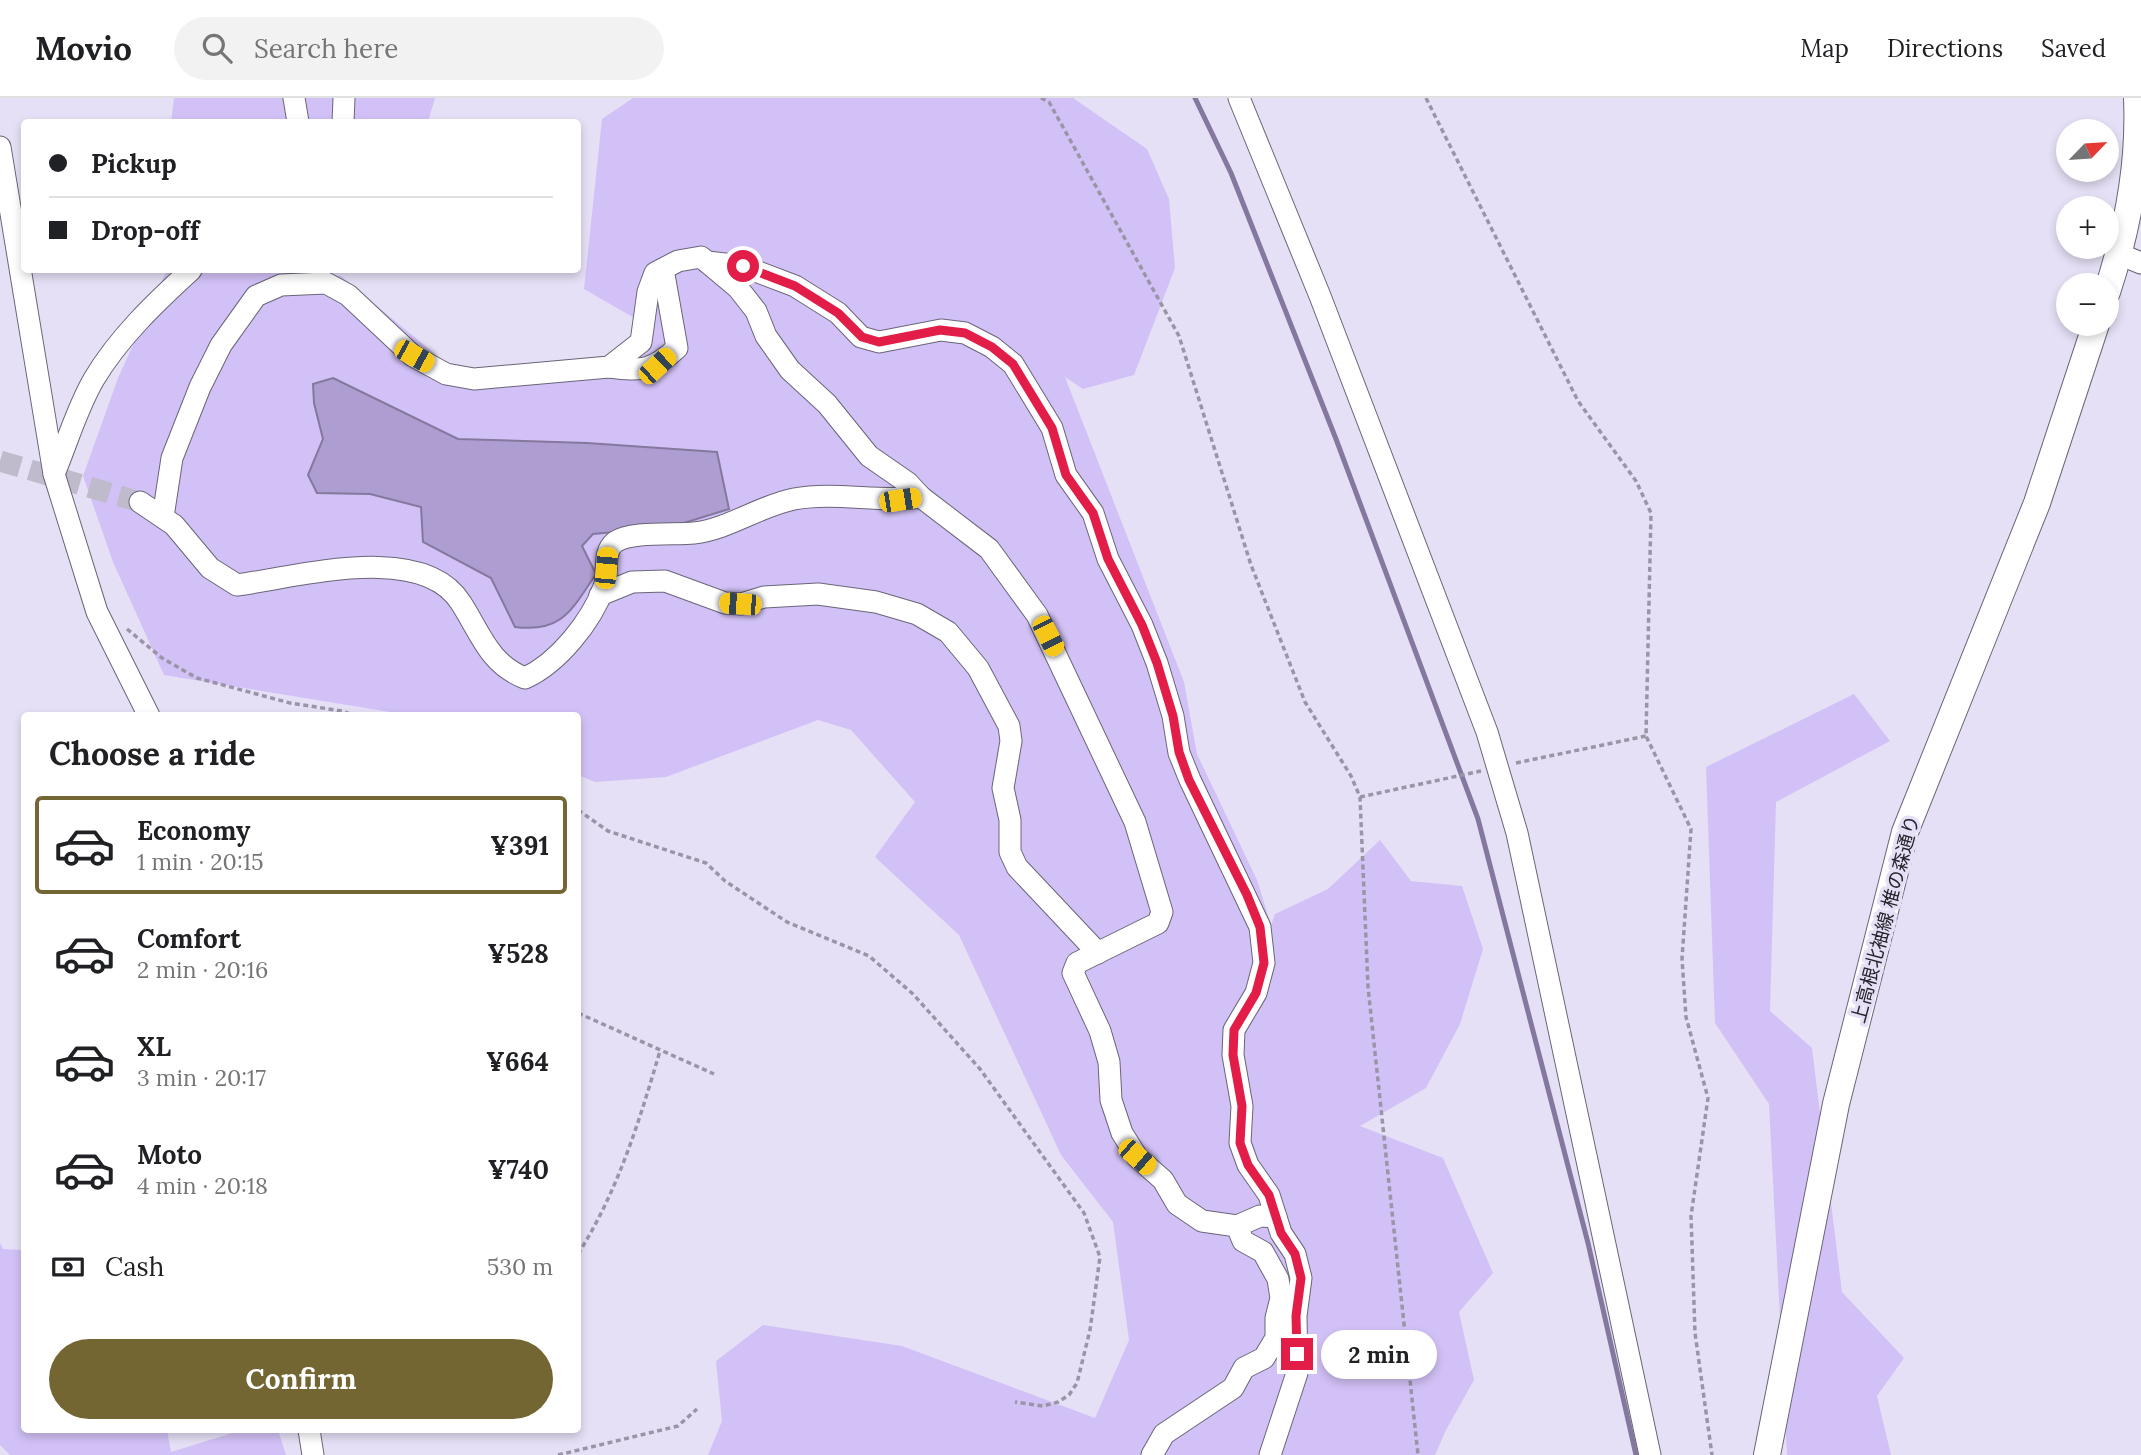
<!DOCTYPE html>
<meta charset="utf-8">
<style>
:root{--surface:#fff;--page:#f2f2f2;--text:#202124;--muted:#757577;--line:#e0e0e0;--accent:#746633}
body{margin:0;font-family:Lora,"Noto Sans JP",serif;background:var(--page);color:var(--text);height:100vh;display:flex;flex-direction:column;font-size:26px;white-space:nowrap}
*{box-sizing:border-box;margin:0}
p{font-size:23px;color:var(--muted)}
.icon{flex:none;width:38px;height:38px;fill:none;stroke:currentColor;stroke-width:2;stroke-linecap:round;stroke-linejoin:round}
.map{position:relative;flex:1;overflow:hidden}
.details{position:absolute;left:21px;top:614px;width:560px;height:721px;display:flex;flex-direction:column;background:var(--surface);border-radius:7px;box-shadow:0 4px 10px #0003}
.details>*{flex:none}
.hud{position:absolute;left:21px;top:21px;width:560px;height:154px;border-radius:7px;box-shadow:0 4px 10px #0003;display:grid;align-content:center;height:154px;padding:0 28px;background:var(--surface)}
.needle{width:46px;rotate:65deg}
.buttons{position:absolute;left:2056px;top:21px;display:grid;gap:14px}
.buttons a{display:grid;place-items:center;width:63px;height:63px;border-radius:50%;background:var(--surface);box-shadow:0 4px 10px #0003;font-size:35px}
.end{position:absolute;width:32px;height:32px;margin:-16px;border:9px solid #e11d48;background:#fff;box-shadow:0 0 0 4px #fff}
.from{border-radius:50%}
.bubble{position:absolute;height:49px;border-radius:24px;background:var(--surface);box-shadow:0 4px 10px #0003;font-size:23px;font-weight:700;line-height:49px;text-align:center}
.car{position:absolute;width:21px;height:42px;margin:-21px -10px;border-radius:9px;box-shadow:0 0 5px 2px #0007;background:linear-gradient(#f5c518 24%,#345 0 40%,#f5c518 0 76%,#345 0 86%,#f5c518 0)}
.hud b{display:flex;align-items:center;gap:24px;height:66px;font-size:26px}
.hud b+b{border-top:2px solid var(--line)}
.hud i{width:18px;height:18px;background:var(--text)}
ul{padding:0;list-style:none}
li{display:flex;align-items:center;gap:21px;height:98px;margin:0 14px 10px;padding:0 14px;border:4px solid transparent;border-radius:7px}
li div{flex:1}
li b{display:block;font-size:26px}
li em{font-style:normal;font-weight:700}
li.active{border-color:var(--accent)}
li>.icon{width:63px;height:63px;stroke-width:1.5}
h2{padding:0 28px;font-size:32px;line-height:84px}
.pay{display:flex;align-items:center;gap:18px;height:77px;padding:0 28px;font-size:26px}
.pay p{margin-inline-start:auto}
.primary-button{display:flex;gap:14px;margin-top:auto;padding:14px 28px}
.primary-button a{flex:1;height:80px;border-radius:42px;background:var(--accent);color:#fff;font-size:28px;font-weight:700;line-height:80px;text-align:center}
header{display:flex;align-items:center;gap:42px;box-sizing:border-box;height:98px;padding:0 35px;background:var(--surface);border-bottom:2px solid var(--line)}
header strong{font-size:33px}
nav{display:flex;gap:38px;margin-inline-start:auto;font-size:24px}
.search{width:490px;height:63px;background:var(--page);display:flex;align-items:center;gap:18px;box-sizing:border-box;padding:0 24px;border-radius:38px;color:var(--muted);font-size:26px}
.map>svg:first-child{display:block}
</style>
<header>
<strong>Movio</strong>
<div class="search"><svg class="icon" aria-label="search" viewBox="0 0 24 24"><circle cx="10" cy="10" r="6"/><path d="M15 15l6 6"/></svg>Search here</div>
<nav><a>Map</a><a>Directions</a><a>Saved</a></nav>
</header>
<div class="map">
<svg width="2141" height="1357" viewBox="0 0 2141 1357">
<rect width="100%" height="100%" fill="#e6e0f6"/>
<g fill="#d2c1f6">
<polygon points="174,0 435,0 428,24 171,24"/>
<polygon points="633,0 1073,0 1147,51 1169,101 1175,170 1134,277 1083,291 1065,279 1184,584 1197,656 1257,782 1271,827 1275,816 1328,791 1380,742 1411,783 1462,788 1483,851 1460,926 1426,990 1360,1028 1443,1060 1493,1175 1459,1214 1474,1282 1446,1332 1435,1357 708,1357 722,1323 716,1263 763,1227 902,1248 1095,1320 1129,1242 1113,1124 1061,1057 959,837 875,759 915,704 851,632 818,622 666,679 595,684 578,677 578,618 415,618 164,577 113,464 83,378 118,280 167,172 324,172 316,178 341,178 454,272 605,258 633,237 636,221 584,191 602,21"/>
<polygon points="1854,596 1890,643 1776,704 1770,913 1812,950 1842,1194 1904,1260 1877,1298 1891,1357 1787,1357 1769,1006 1715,925 1706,669"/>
<polygon points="0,1145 3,1151 24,1152 24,1332 167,1332 171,1354 242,1332 278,1332 286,1357 10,1357 0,1347"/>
</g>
<path fill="#ae9dd1" stroke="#85789f" stroke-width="2" d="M333,280l125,61 129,4 130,9 12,57 -58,18 -78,7 -11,12 14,28c-24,35 -33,59 -81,53l-24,-49 -68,-36 -2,-35 -51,-13 -53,-1 -9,-18 15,-36 -9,-36 -1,-19z"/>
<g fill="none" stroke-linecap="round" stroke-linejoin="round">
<polyline stroke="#85789f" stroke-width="5" points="1195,0 1231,75 1336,341 1478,721 1588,1145 1636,1357"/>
<polyline stroke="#c0bacd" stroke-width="21" stroke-dasharray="21 10" stroke-linecap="butt" points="0,363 140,404"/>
<g stroke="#6a6578" stroke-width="23">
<g id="minor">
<polyline points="294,0 298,24"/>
<polyline points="1239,0 1320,198 1487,634 1517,735 1650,1357"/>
<polyline points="343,24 344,0"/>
<polyline points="0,49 54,376 97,514 149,618"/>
<polyline points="2119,156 2141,165"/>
<polyline points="707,164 742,168 795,188 838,215 861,239 879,244 941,232 965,235 992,249 1013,266 1052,330 1066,377 1093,415 1108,461 1142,527 1157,565 1173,618 1179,655 1190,682 1260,829 1264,865 1256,895 1234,932 1233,957 1242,1008 1240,1045 1248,1067 1269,1097 1281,1135 1295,1156 1301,1180 1296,1218 1297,1275 1270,1357"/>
<path d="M609,269c34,4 43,4 68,-19l-14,-79"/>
<path d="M54,376c13,-31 23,-66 40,-95 25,-42 62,-77 97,-109"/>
<path d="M140,404l34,23 36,43 27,17c60,-8 186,-44 224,18 20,31 28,61 64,75 33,-15 66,-56 79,-91 5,-14 -2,-35 11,-45 16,-11 59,-7 79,-9 35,-4 65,-27 100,-34 42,-8 85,4 127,-2l68,52 48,66 98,207 27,90 -4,11 -81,40 -4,10 27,58 9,31 2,38 11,33 15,24 26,23 14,24 25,17 35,5 6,15 20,11 15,27 3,19 -5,20v20l-12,20 -20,10 -11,20 -69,46 -12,21"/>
<polyline points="163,419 172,360 200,289 221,247 256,198 281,187 326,185 348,197 413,258 446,276 474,281 609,269 641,244 648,194 655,175 678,163 701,159 738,190 756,213 766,238 790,272 827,306 869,358 908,385 921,399"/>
<polyline points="600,497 632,484 665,483 725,505 741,506 764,499 818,496 876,504 917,516 948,534 978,570 1009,628 1011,643 1003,690 1010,722 1010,754 1017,769 1098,855"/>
<polyline points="1237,1128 1260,1118 1276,1119"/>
<polyline points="309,1332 313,1357"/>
</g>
</g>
<g stroke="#6a6578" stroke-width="28">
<g id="major">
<path d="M2107,194c21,-64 33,-127 30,-194"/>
<polyline points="1767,1357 1836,1006 1905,734 2037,405 2096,226"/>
</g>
</g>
<g stroke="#9a95a6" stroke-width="3.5" stroke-dasharray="5 3.5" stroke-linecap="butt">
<polyline points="1041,0 1049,4 1179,238 1251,467 1305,604 1351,678 1360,699 1368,889 1418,1357"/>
<polyline points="1426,0 1578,303 1636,383 1651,415 1646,638 1691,731 1682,861 1686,919 1708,1000 1691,1118 1695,1235 1712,1357"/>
<polyline points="127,531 162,560 197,580 290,605 342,613 355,618"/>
<polyline points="1516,665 1646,638"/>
<polyline points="1360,699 1481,673"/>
<polyline points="578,712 608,733 706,765 725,783 787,824 869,858 913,896 980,971 1084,1115 1100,1159 1090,1232 1077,1285 1069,1297 1058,1304 1043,1308 1015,1304"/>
<polyline points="578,915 714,976"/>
<path d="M578,1156c40,-63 61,-132 82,-203"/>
<polyline points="558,1357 678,1328 697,1311"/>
</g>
<use href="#minor" stroke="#fff" stroke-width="21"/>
<use href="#major" stroke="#fff" stroke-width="26"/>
</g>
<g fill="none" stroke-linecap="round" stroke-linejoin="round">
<polyline stroke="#e11d48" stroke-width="9" points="743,168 795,188 838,215 862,239 879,244 940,232 965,235 992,249 1013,266 1052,330 1066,377 1093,415 1108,461 1142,527 1157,565 1173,618 1179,654 1189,682 1247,797 1260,829 1264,865 1256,895 1234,932 1233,957 1242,1008 1240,1045 1248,1067 1269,1097 1281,1135 1295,1156 1301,1180 1296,1218 1297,1256"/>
</g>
<g text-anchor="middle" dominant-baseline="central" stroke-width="7" stroke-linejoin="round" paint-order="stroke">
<g font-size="19" fill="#26232b" stroke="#e6e0f6">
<text transform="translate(1885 821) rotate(-75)">上高根北袖線 椎の森通り</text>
</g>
</g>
</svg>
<div class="buttons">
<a><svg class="needle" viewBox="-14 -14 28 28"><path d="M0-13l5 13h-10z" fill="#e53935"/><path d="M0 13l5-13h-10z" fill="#757577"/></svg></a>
<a>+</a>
<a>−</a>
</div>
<i class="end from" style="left:743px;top:168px"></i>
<i class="end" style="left:1297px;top:1256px"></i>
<div class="bubble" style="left:1321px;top:1232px;width:116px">2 min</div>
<i class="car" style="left:414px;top:258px;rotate:119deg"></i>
<i class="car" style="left:657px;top:268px;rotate:47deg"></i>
<i class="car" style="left:900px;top:402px;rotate:81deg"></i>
<i class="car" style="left:606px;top:470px;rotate:5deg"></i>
<i class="car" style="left:740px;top:506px;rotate:274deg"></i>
<i class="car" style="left:1048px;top:538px;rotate:153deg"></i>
<i class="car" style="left:1137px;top:1059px;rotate:131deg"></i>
<div class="hud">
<b><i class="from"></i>Pickup</b>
<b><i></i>Drop-off</b>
</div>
<section class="details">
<h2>Choose a ride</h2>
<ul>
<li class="active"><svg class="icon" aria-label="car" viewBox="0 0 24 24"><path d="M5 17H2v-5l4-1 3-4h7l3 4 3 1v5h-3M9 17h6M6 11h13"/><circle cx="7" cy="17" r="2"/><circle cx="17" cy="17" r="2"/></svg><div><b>Economy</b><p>1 min · 20:15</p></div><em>¥391</em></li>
<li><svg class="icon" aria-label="car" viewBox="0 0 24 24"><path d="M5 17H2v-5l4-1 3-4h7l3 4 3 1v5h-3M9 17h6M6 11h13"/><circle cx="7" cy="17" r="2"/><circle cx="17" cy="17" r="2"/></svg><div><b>Comfort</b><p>2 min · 20:16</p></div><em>¥528</em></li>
<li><svg class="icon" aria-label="car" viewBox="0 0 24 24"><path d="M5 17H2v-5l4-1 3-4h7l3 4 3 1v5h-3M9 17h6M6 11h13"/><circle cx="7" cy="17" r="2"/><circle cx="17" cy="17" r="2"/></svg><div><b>XL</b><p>3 min · 20:17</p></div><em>¥664</em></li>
<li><svg class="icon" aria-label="car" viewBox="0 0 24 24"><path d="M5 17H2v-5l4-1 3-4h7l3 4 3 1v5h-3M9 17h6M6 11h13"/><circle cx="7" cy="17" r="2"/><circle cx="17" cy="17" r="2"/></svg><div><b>Moto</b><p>4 min · 20:18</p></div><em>¥740</em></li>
</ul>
<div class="pay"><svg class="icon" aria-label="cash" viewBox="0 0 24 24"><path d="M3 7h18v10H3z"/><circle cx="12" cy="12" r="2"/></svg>Cash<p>530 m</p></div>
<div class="primary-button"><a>Confirm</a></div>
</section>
</div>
